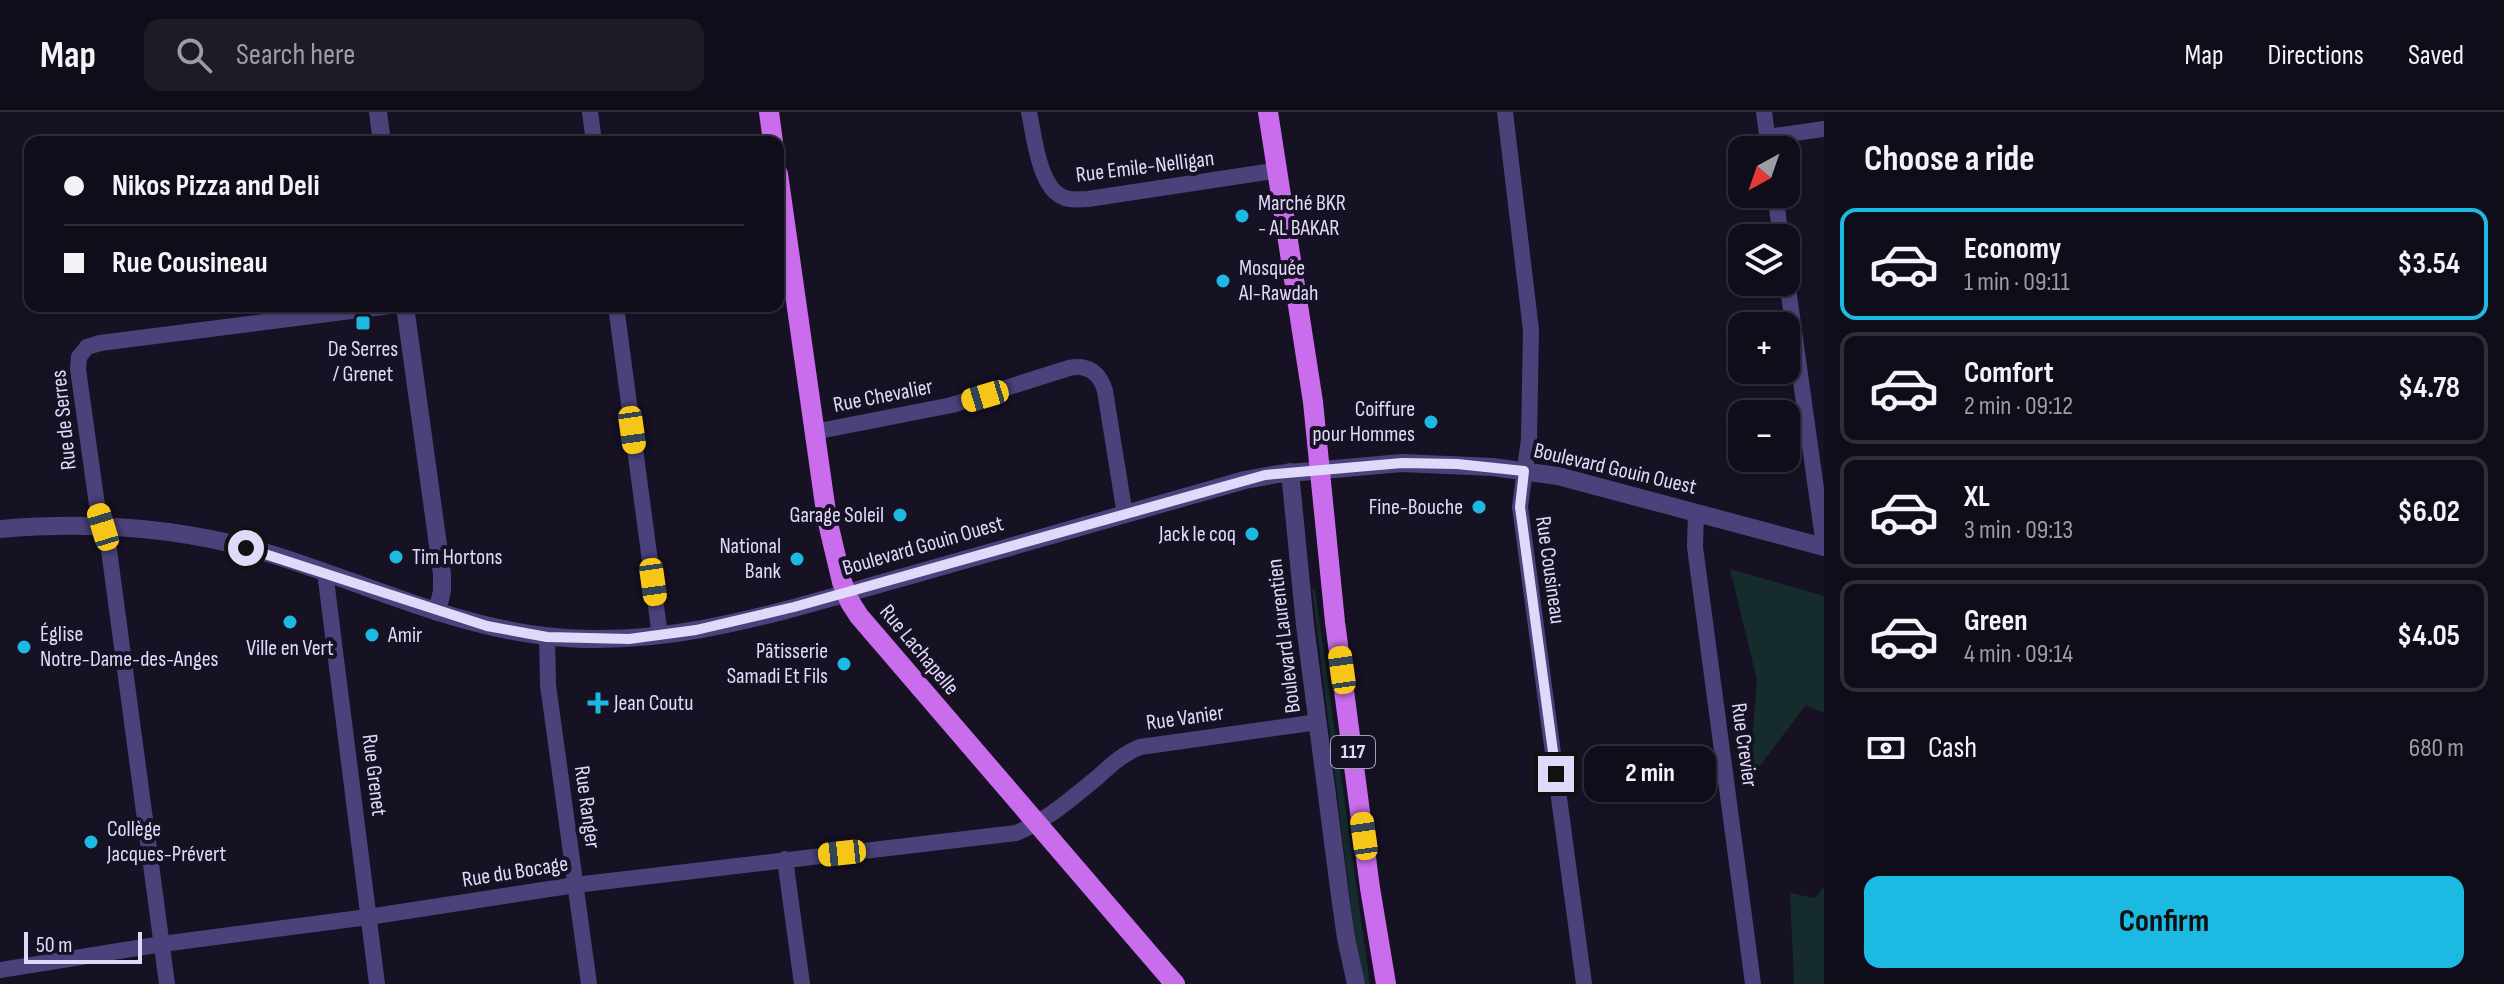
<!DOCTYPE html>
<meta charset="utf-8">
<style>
:root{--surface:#100d1a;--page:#1e1b27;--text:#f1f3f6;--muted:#9c9ca2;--line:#302d39;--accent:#1cbae2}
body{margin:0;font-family:"Sofia Sans Condensed",sans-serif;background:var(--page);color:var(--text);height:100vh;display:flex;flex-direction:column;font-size:30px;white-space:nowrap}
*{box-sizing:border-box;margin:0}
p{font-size:26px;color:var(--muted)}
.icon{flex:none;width:44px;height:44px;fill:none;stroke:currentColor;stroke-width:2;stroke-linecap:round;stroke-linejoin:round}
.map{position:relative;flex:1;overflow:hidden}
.drawer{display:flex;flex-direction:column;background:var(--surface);width:680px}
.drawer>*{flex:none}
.top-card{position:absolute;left:24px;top:24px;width:760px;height:176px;border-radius:16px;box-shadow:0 2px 6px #0004,0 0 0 2px var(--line);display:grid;align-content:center;height:176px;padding:0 40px;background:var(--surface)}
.needle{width:52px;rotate:220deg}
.controls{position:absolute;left:1728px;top:24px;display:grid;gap:16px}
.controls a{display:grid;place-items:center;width:72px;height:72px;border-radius:16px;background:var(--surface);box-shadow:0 2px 6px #0004,0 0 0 2px var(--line);font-size:40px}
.scale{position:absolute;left:24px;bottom:20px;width:118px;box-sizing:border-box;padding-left:8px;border:4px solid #e0d9fa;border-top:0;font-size:22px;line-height:28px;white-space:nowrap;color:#e0d9fa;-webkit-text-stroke:6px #161123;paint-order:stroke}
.end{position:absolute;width:36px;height:36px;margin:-18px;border:10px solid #e0d9fa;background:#111;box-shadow:0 0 0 4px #111}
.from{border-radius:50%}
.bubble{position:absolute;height:56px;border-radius:16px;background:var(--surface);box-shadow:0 2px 6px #0004,0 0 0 2px var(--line);font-size:26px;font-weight:700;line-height:56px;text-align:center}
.car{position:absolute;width:24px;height:48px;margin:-24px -12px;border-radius:10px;box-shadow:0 0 6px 2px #0007;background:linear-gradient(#f5c518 24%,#345 0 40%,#f5c518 0 76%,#345 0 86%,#f5c518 0)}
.top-card b{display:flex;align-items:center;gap:28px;height:76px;font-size:30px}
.top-card b+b{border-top:2px solid var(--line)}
.top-card i{width:20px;height:20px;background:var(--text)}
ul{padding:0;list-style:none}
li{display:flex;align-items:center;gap:24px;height:112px;margin:0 16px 12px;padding:0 24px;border:4px solid var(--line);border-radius:16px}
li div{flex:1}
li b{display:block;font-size:30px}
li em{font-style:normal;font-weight:700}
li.selected{border-color:var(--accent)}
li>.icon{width:72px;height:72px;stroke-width:1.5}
h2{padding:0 40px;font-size:36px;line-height:96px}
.pay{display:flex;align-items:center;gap:20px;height:88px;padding:0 40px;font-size:30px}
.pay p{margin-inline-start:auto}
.cta{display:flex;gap:16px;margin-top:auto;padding:16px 40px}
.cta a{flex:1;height:92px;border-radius:16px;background:var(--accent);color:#111;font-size:32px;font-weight:700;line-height:92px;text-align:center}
header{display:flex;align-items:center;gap:48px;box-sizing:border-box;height:112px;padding:0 40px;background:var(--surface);border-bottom:2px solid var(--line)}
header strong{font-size:38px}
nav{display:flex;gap:44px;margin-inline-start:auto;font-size:28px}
.search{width:560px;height:72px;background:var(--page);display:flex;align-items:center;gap:20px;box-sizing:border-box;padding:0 28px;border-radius:16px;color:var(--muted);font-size:30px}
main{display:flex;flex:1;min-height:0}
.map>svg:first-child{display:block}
</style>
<header>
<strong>Map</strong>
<div class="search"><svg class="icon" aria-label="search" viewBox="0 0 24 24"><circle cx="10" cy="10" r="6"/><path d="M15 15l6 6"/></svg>Search here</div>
<nav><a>Map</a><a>Directions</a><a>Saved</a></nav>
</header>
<main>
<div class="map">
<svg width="1824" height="872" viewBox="0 0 1824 872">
<rect width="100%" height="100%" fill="#161123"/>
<g fill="#152b2c">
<polygon points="1730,457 1824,484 1824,601 1806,593 1749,668 1757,568"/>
<polygon points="1312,477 1315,477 1370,872 1365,872 1355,827"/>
<polygon points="1824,775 1824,872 1794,872 1790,781 1815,786"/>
</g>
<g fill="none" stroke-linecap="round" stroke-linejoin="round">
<g stroke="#4b427c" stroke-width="16">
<polyline points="590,0 594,30"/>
<path d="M1029,0c5,23 10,76 34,85 8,4 16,2 25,2l191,-29"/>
<polyline points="1505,0 1531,218 1529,327 1520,395 1584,872"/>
<polyline points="1764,0 1769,38"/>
<polyline points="1767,25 1824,17"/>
<polyline points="1775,82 1781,126"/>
<polyline points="1786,162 1824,434"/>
<polyline points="616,194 660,524"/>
<path d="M814,320l138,-27 117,-37c19,-4 31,5 36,23l20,124"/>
<polyline points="1696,400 1695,435 1753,872"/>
<polyline points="325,460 377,872"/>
<polyline points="547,525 548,573 589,872"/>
<polyline points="785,747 802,872"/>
<path d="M0,858l162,-26 206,-27 207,-32 441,-52c32,-13 56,-35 83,-57 12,-11 25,-23 41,-29l178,-25"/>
<polyline points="167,872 109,438 97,393 78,257 79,245 87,235 100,231 390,194"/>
</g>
<g stroke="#4b427c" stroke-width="18">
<polyline points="378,0 382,30"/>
<polyline points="405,194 442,462 442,479 437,500"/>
<polyline points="1290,360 1305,513 1340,784 1346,826 1356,872"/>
<path d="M0,417c91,-8 186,-1 274,26 90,28 176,70 271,81 122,15 243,-27 359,-59 114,-32 228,-64 341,-97l33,-6 124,-11 91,4 65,9 266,71"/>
</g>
<g stroke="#ca6ded" stroke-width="20">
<polyline points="769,0 773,30"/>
<polyline points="1268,0 1313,290 1335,510 1370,776 1386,872"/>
<polyline points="778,62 827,407 842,470 850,490 859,504 1175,872"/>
</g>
</g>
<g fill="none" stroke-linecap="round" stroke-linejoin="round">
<polyline stroke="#e0d9fa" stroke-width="10" points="246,436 487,514 547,525 629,527 696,518 794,495 1265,363 1402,351 1457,352 1524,359 1520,395 1556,662"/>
</g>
<g fill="#1cbae2" stroke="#161123" stroke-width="3">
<circle cx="1242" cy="104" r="8"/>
<circle cx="1223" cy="169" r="8"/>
<rect x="355" y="203" width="16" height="16" rx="4"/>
<circle cx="1431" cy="310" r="8"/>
<circle cx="1479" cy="395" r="8"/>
<circle cx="900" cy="403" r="8"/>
<circle cx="1252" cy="422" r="8"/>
<circle cx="396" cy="445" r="8"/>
<circle cx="797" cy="447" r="8"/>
<circle cx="290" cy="510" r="8"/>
<circle cx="372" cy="523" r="8"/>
<circle cx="24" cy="535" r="8"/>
<circle cx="844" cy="552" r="8"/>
<path d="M594 579h8v8h8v8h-8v8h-8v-8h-8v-8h8z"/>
<circle cx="91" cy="730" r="8"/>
</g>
<g text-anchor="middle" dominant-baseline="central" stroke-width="8" stroke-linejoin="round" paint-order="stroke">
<rect fill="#161123" stroke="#a39dba" stroke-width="2" x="1331" y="624" width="44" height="32" rx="6"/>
<g font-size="20" font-weight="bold" fill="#e0d9fa">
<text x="1353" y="640">117</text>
</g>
<g font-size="22" fill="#e0d9fa" stroke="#161123">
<text transform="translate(1145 55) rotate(-7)">Rue Emile-Nelligan</text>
<text transform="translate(883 284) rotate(-11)">Rue Chevalier</text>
<text transform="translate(64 308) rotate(-96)">Rue de Serres</text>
<text transform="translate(1615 357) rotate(13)">Boulevard Gouin Ouest</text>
<text transform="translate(923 434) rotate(-16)">Boulevard Gouin Ouest</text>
<text transform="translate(1550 458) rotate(82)">Rue Cousineau</text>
<text transform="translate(1284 524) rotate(-97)">Boulevard Laurentien</text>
<text transform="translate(919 538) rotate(50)">Rue Lachapelle</text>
<text transform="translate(1185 606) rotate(-8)">Rue Vanier</text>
<text transform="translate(1744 633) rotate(82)">Rue Crevier</text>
<text transform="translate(374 663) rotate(83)">Rue Grenet</text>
<text transform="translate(587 695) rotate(82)">Rue Ranger</text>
<text transform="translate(515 760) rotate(-9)">Rue du Bocage</text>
</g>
<g font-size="22" fill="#e0d9fa" stroke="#161123" text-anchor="start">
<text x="1258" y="91">Marché BKR<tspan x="1258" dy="25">- AL BAKAR</tspan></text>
<text x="1239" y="156">Mosquée<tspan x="1239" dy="25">Al-Rawdah</tspan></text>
<text x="363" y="237" text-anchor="middle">De Serres<tspan x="363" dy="25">/ Grenet</tspan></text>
<text x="1415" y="297" text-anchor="end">Coiffure<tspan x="1415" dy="25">pour Hommes</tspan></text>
<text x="1463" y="395" text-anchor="end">Fine-Bouche</text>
<text x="884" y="403" text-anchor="end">Garage Soleil</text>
<text x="1236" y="422" text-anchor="end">Jack le coq</text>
<text x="781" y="434" text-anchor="end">National<tspan x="781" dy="25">Bank</tspan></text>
<text x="412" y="445">Tim Hortons</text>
<text x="40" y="522">Église<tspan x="40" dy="25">Notre-Dame-des-Anges</tspan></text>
<text x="388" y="523">Amir</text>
<text x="290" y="536" text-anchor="middle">Ville en Vert</text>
<text x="828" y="539" text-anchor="end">Pâtisserie<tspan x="828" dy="25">Samadi Et Fils</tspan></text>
<text x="614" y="591">Jean Coutu</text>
<text x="107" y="717">Collège<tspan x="107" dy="25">Jacques-Prévert</tspan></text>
</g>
</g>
</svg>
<div class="controls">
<a><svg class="needle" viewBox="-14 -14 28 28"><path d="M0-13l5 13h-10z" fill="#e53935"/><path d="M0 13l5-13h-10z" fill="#9c9ca2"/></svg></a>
<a><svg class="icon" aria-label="layers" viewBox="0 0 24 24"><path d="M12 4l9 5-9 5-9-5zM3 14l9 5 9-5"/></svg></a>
<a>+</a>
<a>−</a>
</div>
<div class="scale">50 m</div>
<i class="end from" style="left:246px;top:436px"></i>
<i class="end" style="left:1556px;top:662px"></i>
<div class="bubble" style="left:1584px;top:634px;width:132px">2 min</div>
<i class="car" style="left:985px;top:284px;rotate:253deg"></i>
<i class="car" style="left:632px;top:318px;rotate:172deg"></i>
<i class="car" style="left:103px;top:415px;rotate:343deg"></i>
<i class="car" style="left:653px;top:470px;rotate:172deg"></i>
<i class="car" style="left:1342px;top:558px;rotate:352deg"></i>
<i class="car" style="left:1364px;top:724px;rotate:352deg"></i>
<i class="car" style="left:842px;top:741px;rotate:264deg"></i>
<div class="top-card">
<b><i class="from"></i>Nikos Pizza and Deli</b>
<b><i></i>Rue Cousineau</b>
</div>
</div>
<section class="drawer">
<h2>Choose a ride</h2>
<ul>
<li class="selected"><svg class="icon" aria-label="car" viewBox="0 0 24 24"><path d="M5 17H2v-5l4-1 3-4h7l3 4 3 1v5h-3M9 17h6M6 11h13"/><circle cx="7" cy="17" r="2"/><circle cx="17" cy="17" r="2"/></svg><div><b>Economy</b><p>1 min · 09:11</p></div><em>$3.54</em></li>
<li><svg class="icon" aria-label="car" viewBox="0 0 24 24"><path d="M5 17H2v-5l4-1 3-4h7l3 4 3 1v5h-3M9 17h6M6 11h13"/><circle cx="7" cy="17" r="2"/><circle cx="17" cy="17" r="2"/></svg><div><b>Comfort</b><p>2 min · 09:12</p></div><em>$4.78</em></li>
<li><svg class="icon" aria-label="car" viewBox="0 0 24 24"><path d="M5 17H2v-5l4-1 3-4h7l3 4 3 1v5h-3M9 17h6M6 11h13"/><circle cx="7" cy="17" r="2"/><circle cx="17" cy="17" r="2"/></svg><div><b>XL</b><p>3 min · 09:13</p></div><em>$6.02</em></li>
<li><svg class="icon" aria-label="car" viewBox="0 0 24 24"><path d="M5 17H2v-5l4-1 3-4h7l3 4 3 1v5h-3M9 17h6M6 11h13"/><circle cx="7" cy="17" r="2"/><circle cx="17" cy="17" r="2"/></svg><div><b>Green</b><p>4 min · 09:14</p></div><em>$4.05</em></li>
</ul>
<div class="pay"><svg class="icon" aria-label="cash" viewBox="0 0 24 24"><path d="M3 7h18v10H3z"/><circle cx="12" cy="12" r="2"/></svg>Cash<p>680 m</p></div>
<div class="cta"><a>Confirm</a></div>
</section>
</main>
